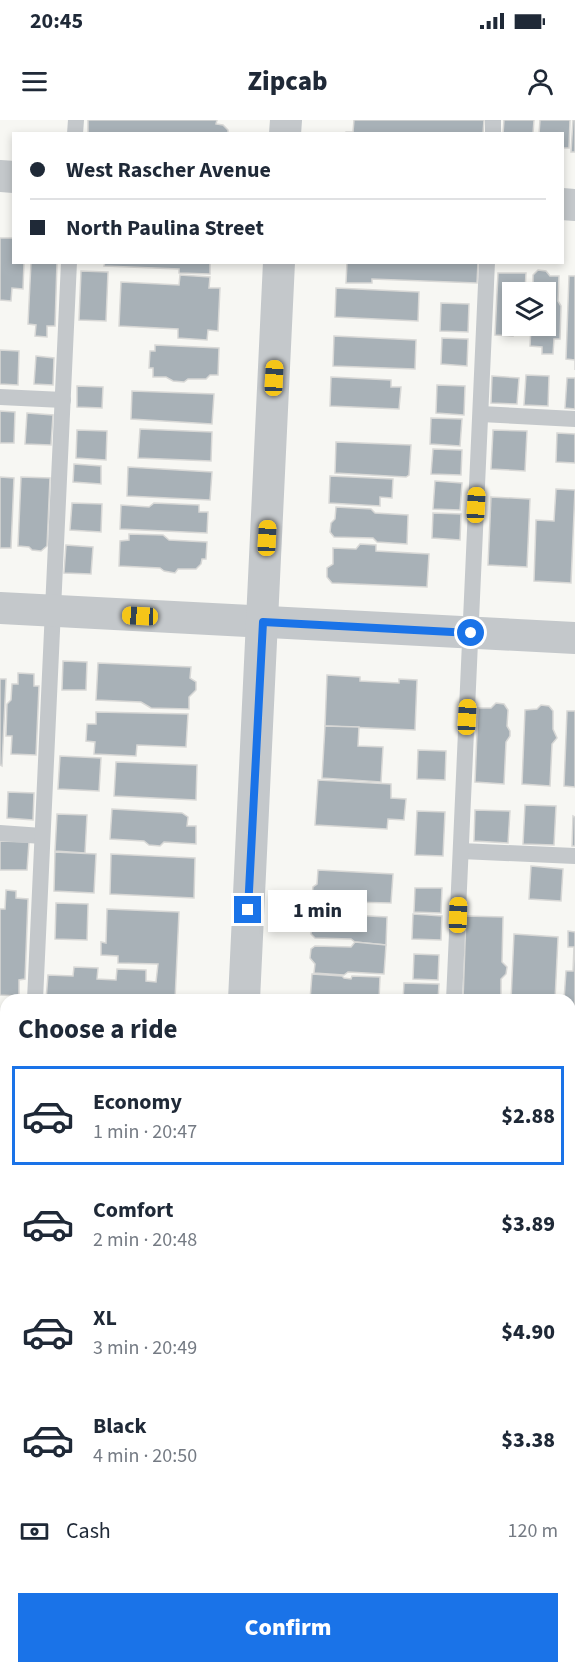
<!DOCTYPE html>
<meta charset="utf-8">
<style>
:root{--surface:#fff;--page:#f6f6f7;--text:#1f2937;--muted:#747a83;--line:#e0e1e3;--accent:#1a73e8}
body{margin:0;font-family:"Source Sans 3",sans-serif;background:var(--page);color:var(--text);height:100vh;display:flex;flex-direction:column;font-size:22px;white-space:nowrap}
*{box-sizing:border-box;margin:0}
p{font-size:20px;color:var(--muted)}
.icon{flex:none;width:33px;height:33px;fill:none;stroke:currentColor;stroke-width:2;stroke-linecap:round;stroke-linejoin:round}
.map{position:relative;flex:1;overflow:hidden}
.sheet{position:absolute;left:0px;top:874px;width:576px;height:680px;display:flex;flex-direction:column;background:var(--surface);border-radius:18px 18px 0 0;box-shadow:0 3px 9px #0003}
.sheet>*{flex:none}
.banner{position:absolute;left:12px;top:12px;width:552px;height:132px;border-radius:0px;box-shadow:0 3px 9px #0003;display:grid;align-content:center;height:132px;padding:0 18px;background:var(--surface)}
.buttons{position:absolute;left:502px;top:162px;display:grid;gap:12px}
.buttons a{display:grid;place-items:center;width:54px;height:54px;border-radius:0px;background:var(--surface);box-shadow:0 3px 9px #0003;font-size:30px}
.end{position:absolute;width:27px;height:27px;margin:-14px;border:8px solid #1a73e8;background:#fff;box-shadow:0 0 0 3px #fff}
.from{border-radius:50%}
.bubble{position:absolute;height:42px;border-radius:0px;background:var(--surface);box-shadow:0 3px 9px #0003;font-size:20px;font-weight:800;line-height:42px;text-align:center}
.car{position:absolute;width:18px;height:36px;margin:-18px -9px;border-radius:8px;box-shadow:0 0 4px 2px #0007;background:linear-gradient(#f5c518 24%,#345 0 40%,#f5c518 0 76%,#345 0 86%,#f5c518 0)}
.banner b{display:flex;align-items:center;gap:21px;height:57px;font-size:22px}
.banner b+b{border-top:2px solid var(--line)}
.banner i{width:15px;height:15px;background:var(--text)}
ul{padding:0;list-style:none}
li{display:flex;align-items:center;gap:18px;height:99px;margin:0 12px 9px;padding:0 6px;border:3px solid transparent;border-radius:0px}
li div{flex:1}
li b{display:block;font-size:22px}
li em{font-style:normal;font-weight:800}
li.on{border-color:var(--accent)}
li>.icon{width:54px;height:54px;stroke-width:1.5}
h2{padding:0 18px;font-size:27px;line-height:72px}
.pay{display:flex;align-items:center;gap:15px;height:66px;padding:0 18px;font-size:22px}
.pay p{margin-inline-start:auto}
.button{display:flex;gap:12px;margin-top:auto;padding:12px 18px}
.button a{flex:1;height:69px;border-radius:0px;background:var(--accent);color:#fff;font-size:24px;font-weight:800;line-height:69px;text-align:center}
.status{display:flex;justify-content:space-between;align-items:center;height:42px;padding:0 30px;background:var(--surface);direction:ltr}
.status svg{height:16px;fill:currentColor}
header{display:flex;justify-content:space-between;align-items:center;height:78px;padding:0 18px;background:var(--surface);font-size:27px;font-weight:800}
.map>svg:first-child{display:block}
</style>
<div class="status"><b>20:45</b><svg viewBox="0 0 49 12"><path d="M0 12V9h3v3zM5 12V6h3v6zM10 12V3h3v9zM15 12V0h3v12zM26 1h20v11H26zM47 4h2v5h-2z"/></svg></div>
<header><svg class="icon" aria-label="menu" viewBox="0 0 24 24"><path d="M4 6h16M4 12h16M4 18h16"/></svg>Zipcab<svg class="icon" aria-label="person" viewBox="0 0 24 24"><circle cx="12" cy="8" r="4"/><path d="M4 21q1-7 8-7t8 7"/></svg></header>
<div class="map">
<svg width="575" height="1553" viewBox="0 0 575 1553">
<rect width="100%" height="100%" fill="#f7f7f3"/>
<g fill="#a8b1b7" stroke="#d8d8d6" stroke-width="1.5">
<polygon points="88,0 217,0 216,4 223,5 228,10 228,14 88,14"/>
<polygon points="354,0 484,0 483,14 346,14 346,12 353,12"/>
<polygon points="504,0 534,0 533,14 503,14"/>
<polygon points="540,0 570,0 569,28 562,28 562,14 539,14"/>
<polygon points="573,0 575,0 575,32 571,32"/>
<polygon points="0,118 14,118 14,142 24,142 23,169 12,168 11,181 0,180"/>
<polygon points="31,142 57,142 55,206 47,206 47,217 35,216 36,205 28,204"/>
<polygon points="105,142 210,142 210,154 179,153 179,149 104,146"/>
<polygon points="347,142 478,142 477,163 372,159 372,163 346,163"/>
<polygon points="538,150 546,151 550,156 559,156 558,181 561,186 560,219 554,219 553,234 542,234 542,227 530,226 531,206 546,206 546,172 533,172 533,155"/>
<polygon points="81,151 108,152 106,201 79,200"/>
<polygon points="498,153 526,153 525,172 513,172 513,216 495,215"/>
<polygon points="180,155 210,157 209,168 220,168 218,211 208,210 207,220 178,218 178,209 119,206 121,162 179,165"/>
<polygon points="569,156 575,156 575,250 575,240 566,239"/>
<polygon points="336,168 419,172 418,201 335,197"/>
<polygon points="441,183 469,184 468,212 440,211"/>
<polygon points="334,216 416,220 415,249 333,246"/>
<polygon points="442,218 468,219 467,246 441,244"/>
<polygon points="155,225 219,228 218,255 210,255 206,259 188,259 184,262 173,261 166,257 153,257 153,248 149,248 150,231 155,231"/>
<polygon points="0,230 19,231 18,265 0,264"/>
<polygon points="36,236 54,238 53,265 34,264"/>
<polygon points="526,255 549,256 548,286 524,285"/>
<polygon points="492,256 519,258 517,284 491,283"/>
<polygon points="331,257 391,260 391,267 401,267 399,289 330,286"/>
<polygon points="567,258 575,258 575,289 565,288"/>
<polygon points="437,265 465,266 464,295 436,293"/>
<polygon points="77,266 103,267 102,288 77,287"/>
<polygon points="132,271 214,274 212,304 131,299"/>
<polygon points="0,291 15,292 14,323 0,323"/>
<polygon points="27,293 53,295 51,325 25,324"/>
<polygon points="431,298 462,299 460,326 430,324"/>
<polygon points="140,309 212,312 211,341 138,338"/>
<polygon points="77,310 107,311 106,340 76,338"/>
<polygon points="493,310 527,311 525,351 491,349"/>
<polygon points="557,313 575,314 575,343 556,342"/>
<polygon points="336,322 411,325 409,355 406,357 335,353"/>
<polygon points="433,329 462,330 461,355 431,354"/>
<polygon points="74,344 101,346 101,364 73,362"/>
<polygon points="128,347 212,352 210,380 127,376"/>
<polygon points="330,356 393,359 392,378 380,377 380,386 329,383"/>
<polygon points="0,357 14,358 11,428 0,428"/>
<polygon points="21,357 50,358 47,426 41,431 32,430 29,427 18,426"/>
<polygon points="435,361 462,363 460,390 433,389"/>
<polygon points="556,369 575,370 571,463 534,461 536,400 554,401"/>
<polygon points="491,377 530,379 527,447 488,445"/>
<polygon points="72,383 102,384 101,412 70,410"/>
<polygon points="154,383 199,385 199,392 208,392 207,413 120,409 121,385 149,387"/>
<polygon points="336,387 371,389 375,393 408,395 407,424 377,422 373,418 334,417 330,412 331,403 335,399"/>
<polygon points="433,393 461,394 460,420 432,418"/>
<polygon points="129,414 163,415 169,420 207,422 206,439 202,439 201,444 196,449 178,449 175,453 164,451 160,448 119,446 120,421 129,420"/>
<polygon points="360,424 376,425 376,431 429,434 427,467 332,463 327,457 327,448 333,444 333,428 356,429"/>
<polygon points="66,425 93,427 91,454 64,453"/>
<polygon points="63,541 87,542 86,570 62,570"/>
<polygon points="98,543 191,547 190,558 196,562 196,570 189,577 189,589 151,588 141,582 96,580"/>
<polygon points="18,553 34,554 34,566 39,566 36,635 11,634 12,616 6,616 7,584 11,580 12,564 18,564"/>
<polygon points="327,555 360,557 360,561 399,563 399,559 417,560 415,610 325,606"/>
<polygon points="0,559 6,559 2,646 0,645"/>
<polygon points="496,583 504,584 508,590 507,606 510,611 510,616 506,622 504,664 475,662 478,588 491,588"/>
<polygon points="541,585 549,586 553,591 553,609 557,618 552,624 550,666 522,664 525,590 537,589"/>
<polygon points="567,591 575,591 575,667 564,666"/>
<polygon points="96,592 188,594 186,627 137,625 136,636 94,634 95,622 86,621 87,604 96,604"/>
<polygon points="325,606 359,607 358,626 383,627 381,662 322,658"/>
<polygon points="418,630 446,631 445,660 417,659"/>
<polygon points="60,636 101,638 99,671 58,669"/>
<polygon points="116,642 197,645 196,680 114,676"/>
<polygon points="318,660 391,664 391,678 406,679 404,700 388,699 387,709 315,705"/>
<polygon points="8,672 34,673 33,700 7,698"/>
<polygon points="525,685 556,686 554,725 523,724"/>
<polygon points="112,689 182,693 188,697 187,706 196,706 196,724 164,722 160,726 149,725 144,721 110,719"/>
<polygon points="475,690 510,691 508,723 474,721"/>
<polygon points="417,691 445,692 443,736 415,735"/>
<polygon points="57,694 87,695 85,733 55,731"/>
<polygon points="573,696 575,697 575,726 572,726"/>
<polygon points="0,721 29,722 27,750 0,750"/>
<polygon points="55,732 96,734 94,773 54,771"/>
<polygon points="111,734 195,738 194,778 110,774"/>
<polygon points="531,746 563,749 561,781 529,779"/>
<polygon points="318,750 393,754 391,783 350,782 346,785 338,785 333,781 316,780 312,776 313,767 317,764"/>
<polygon points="415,768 442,768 441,793 414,792"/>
<polygon points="6,770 16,771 16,778 28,779 25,859 19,860 19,876 0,875 0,789 5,789"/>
<polygon points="56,783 88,784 87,820 55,819"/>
<polygon points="107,789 179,792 175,880 46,880 48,855 73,856 74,847 98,848 97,859 116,860 117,849 146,850 146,861 156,862 158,844 118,843 118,836 101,835 101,822 106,823"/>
<polygon points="316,789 348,791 351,795 387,797 386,825 355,822 351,819 315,818 311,814 312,804 315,802"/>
<polygon points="413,794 442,796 441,820 412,819"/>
<polygon points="466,796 503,797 502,842 507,847 506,854 501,859 501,880 463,880"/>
<polygon points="568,811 575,812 575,896 570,895 570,880 564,880 566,851 573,851 574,827 568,827"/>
<polygon points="514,814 558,817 555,880 511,880"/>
<polygon points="355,822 386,825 384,854 348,852 344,855 314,853 315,844 310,838 311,829 315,826 351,827"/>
<polygon points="414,834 439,835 438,860 413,859"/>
<polygon points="312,854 342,856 344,858 351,859 352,856 380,857 379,880 310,880"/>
<polygon points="404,863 439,864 438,880 403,880"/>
<polygon points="0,987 6,989 4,1077 0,1077"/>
<polygon points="570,1015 575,1016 575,1087 570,1086"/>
<rect x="570" y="1141" width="5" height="29"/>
<rect x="570" y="1198" width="5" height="11"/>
<rect x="570" y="1247" width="5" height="82"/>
<rect x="570" y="1461" width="5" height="66"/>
<polygon points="98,1548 152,1548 149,1551 132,1550 128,1553 101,1551"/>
<rect x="272" y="1548" width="44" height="5"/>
<polygon points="377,1548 415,1548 414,1553 377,1553"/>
</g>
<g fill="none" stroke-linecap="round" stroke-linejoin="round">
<g stroke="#c4c8cb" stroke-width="16">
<polyline points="75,14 76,0"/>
<polyline points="493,14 493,0"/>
<polyline points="0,277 63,280"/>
<polyline points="481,294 575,299"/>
<polyline points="0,713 42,716"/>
<polyline points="461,731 575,736"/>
<polyline points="35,880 69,142"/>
<polyline points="454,880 487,142"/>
<polyline points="0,1145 6,1145"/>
<polyline points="570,1180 575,1180"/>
<polyline points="0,1366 6,1248"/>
<polyline points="425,1553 425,1548"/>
</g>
<g stroke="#c4c8cb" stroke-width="32">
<polyline points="285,14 286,0"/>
<polyline points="0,56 14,57"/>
<polyline points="562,84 575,85"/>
<polyline points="0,488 575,518"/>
<polyline points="244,880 279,142"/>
<polyline points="0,927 6,927"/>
<polyline points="570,956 575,956"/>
<polyline points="0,1361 6,1361"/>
<polyline points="570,1389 575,1389"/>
<polyline points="212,1553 213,1548"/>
</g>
</g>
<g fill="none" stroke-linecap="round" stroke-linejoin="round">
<polyline stroke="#1a73e8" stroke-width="8" points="248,790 263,502 471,513"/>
</g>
</svg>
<div class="buttons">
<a><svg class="icon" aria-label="layers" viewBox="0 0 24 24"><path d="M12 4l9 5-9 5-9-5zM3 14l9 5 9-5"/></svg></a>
</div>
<i class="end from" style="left:471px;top:513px"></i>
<i class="end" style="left:248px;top:790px"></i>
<div class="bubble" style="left:268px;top:770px;width:99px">1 min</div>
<i class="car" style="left:274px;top:258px;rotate:3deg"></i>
<i class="car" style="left:476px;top:385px;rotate:3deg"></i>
<i class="car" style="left:267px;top:418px;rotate:3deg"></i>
<i class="car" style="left:140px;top:496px;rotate:273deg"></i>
<i class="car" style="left:467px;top:597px;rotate:3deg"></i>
<i class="car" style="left:458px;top:795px;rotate:2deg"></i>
<div class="banner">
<b><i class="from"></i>West Rascher Avenue</b>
<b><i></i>North Paulina Street</b>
</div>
<section class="sheet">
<h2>Choose a ride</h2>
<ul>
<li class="on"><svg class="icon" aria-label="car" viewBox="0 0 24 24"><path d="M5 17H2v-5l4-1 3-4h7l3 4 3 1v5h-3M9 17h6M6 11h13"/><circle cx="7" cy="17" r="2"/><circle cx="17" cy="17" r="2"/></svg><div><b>Economy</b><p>1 min · 20:47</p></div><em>$2.88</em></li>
<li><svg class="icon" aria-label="car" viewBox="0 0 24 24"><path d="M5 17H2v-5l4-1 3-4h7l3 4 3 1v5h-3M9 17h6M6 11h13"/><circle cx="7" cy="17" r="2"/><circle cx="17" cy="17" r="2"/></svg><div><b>Comfort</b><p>2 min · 20:48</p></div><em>$3.89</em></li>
<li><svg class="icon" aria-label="car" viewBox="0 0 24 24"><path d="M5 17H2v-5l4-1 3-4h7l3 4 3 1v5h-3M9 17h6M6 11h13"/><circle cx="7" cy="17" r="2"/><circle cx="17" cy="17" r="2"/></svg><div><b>XL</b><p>3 min · 20:49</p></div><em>$4.90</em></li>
<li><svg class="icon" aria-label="car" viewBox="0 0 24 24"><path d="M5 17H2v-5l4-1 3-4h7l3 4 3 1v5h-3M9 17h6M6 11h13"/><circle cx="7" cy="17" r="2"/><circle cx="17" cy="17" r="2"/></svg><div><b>Black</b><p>4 min · 20:50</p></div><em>$3.38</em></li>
</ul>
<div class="pay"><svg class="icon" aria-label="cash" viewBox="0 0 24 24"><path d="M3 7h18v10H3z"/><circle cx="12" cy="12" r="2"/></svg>Cash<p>120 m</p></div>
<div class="button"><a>Confirm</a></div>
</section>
</div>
